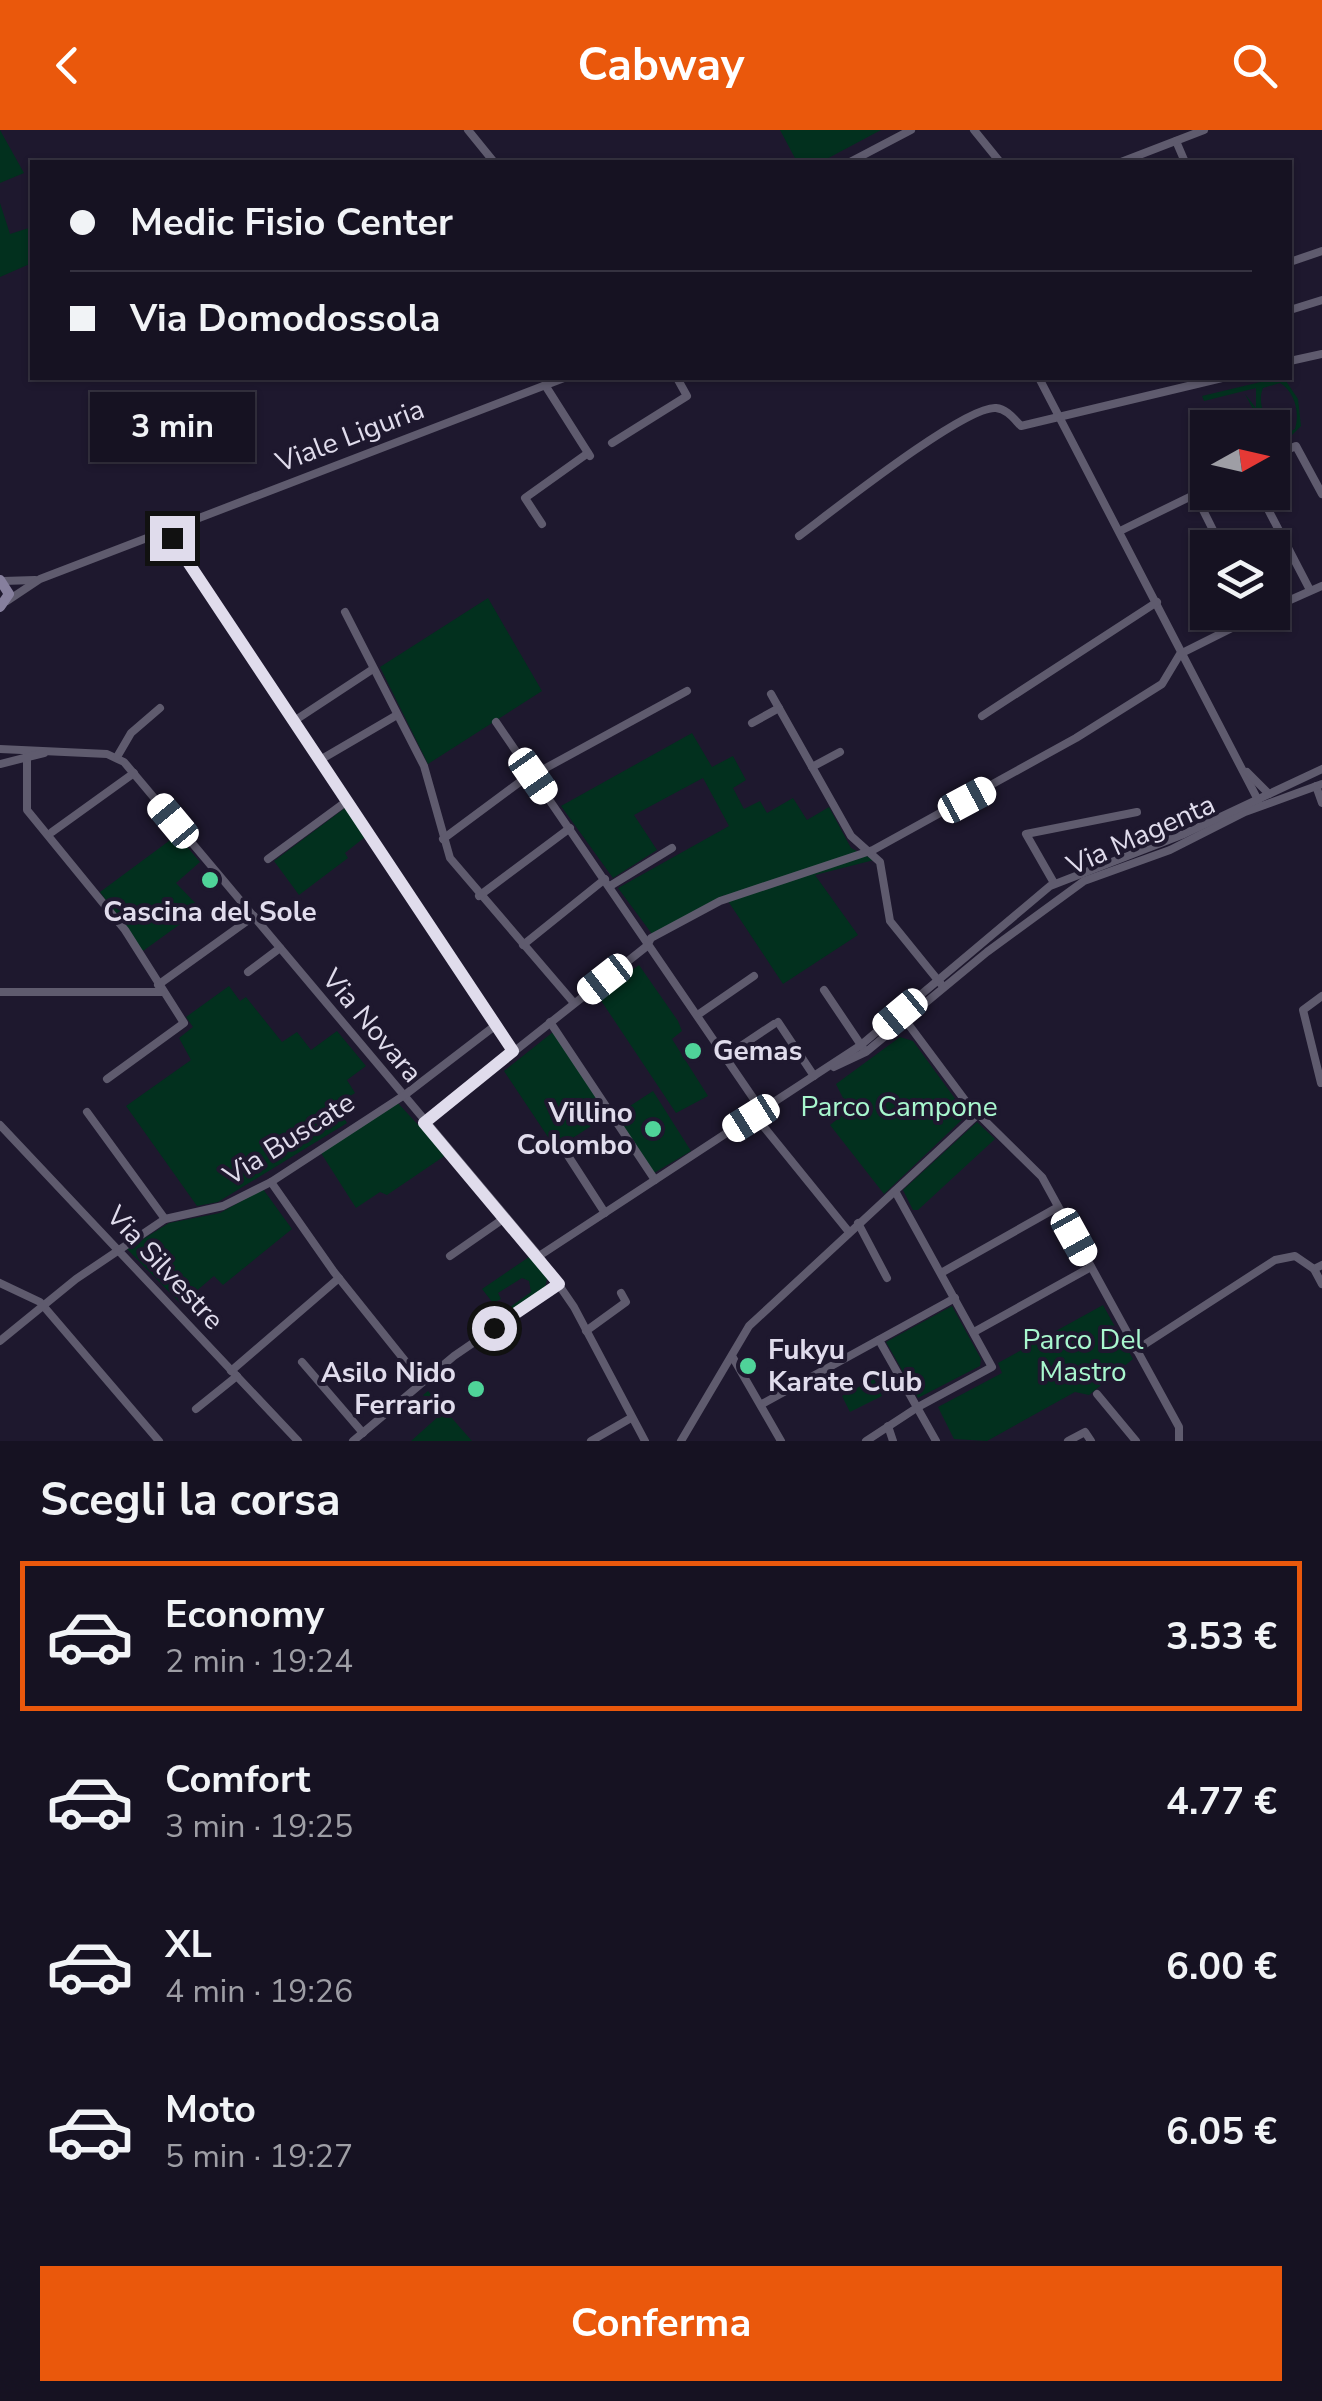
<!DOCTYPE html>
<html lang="it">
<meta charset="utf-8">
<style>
:root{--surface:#161222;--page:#23202f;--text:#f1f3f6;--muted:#9e9ea5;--line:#353240;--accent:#ea580c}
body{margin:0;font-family:"Nunito Sans",sans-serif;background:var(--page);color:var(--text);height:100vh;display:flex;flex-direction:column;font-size:38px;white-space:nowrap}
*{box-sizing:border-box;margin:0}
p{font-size:32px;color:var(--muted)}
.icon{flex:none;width:55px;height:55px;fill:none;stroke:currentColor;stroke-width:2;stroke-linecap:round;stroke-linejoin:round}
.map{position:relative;height:1311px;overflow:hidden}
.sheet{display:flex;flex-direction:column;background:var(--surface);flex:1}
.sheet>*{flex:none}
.top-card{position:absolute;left:30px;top:30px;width:1262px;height:220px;border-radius:0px;box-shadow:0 2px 8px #0004,0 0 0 2px var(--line);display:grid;align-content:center;height:220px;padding:0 40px;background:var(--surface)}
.needle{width:65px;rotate:82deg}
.tools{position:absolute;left:1190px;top:280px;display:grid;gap:20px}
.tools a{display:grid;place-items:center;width:100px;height:100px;border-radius:0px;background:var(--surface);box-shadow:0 2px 8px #0004,0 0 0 2px var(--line);font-size:50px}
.end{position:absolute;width:45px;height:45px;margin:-22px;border:12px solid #e0dcec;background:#111;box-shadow:0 0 0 5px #111}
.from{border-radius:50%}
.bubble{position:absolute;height:70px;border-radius:0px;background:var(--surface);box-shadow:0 2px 8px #0004,0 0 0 2px var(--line);font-size:32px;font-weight:700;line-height:70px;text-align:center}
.car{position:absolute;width:30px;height:60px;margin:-30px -15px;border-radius:12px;box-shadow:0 0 8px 2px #0007;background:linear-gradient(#fff 24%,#345 0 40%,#fff 0 76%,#345 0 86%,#fff 0)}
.top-card b{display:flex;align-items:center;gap:35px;height:95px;font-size:38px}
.top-card b+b{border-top:2px solid var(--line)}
.top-card i{width:25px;height:25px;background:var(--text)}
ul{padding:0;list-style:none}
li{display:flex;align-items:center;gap:30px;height:150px;margin:0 20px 15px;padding:0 20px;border:5px solid transparent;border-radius:0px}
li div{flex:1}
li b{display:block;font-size:38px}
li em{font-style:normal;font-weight:700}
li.on{border-color:var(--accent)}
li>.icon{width:90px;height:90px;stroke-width:1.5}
h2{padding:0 40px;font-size:45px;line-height:120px}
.cta{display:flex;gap:20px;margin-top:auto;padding:20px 40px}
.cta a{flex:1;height:115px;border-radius:0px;background:var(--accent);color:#fff;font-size:40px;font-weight:700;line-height:115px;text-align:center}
header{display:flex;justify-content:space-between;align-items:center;height:130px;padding:0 40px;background:var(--accent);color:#fff;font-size:45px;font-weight:700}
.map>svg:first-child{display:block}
</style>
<header><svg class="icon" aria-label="back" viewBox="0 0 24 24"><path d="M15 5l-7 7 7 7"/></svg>Cabway<svg class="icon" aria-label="search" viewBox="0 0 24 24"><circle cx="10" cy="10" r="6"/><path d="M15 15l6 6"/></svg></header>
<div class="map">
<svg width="1322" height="1311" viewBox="0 0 1322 1311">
<rect width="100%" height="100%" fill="#1e182e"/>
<g fill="#02301e" fill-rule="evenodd">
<polygon points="0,0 24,43 0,53"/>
<polygon points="780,0 881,0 821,32 797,32"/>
<polygon points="0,73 10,104 32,97 32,133 0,147"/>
<path d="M1277,248h12l-3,3 12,18 3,27 -12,12 -16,-4 -1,-6 -5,-1 -9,-16 7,16h-16l9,-8 -13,-25 11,14v-20l-52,13 -2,-5zM1280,253c15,9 20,30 15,46l-10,5c-18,-5 -29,-30 -22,-46z"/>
<polygon points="488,468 542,561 428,634 380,537"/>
<polygon points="692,603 712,637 733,626 746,650 733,658 744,679 760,671 767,683 793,668 807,690 829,677 851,718 874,730 815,745 858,805 783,854 724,765 652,804 618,758 729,696 703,648 634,685 657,720 613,748 561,676"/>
<polygon points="345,678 365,707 345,723 348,728 299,765 274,731"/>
<polygon points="177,705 200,732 176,753 201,779 143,821 100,762"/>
<polygon points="639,835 678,891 682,901 672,909 708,966 676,983 598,866"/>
<polygon points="229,856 240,871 246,867 282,912 297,902 311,920 337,901 366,936 347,950 355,963 336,975 347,993 218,1072 197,1076 126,976 191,930 179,908 193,897 186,887"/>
<polygon points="553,902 608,985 556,1019 504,941"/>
<polygon points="900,907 913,911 967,985 884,1064 830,995 849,980 836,954"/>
<polygon points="653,961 691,1021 654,1043 616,985"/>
<polygon points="396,971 446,1025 387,1065 380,1062 356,1078 321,1023"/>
<polygon points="977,992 995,1009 918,1080 913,1080 903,1060"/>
<polygon points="263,1059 292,1099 223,1155 214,1146 181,1174 127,1119 169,1093 220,1083"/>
<polygon points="532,1125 548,1145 545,1157 502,1186 497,1179 502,1176 506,1180 531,1162 529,1151 522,1148 498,1163 501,1169 493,1173 482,1159"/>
<polygon points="1103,1175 1133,1229 1089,1265 1075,1262 987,1311 954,1309 938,1277 1002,1243 998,1233"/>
<polygon points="952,1176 981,1229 980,1236 918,1268 886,1212"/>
<polygon points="874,1249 882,1266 850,1282 842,1266"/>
<polygon points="428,1261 472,1311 411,1311 440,1285 423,1265"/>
</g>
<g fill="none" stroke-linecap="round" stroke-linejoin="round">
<g stroke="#5f5b6e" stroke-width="8">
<polyline points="468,0 494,32"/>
<polyline points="974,0 1000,32"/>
<polyline points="1176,11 1185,32"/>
<polyline points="850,32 911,0"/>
<polyline points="1121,32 1204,0"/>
<polyline points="1290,132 1322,121"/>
<polyline points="1290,180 1322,170"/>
<polyline points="1290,231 1322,224"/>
<polyline points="1039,248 1258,670"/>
<polyline points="545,255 590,326"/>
<polyline points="612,313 687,266 677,248"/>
<polyline points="1272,326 1296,316 1322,364"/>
<polyline points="1259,362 1310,460"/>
<polyline points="1195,364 1222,418"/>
<polyline points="542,394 525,368 588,323"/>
<polyline points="167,400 513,921"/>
<polyline points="1120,401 1208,358"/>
<path d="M799,406c31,-23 166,-131 197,-128 11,1 18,11 25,18l201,-48"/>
<polyline points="3,451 35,450"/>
<polyline points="7,471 40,449 564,248"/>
<polyline points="1272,478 1322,456"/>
<polyline points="345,482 424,636 450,728 574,873"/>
<polyline points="771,564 851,706 880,732 890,791 941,854"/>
<polyline points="982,586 1157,472"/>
<polyline points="294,591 373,539"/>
<polyline points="496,592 762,981"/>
<polyline points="752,593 779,578"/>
<polyline points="0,619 107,624 124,632 539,1126 574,1177 645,1311"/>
<polyline points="117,627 131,603 160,578"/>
<polyline points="27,629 27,680 125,800 184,893 107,949"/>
<polyline points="320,630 397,585"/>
<polyline points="0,634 44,623"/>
<polyline points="812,637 840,622"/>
<polyline points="1247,642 1269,664"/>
<polyline points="533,645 687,561"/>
<polyline points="1316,656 1322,673"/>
<polyline points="52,702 134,643"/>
<polyline points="443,709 532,643"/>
<polyline points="268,729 347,671"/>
<polyline points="1054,753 1026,704 1137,682"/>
<polyline points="610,756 672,718"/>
<polyline points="479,766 570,698"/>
<polyline points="523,815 605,749"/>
<polyline points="248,842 280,818"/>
<polyline points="158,855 254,786"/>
<polyline points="824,860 863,918"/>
<polyline points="0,862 162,862"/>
<polyline points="699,884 754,846"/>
<polyline points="903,887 967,973 1042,1047 1179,1297 1179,1311"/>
<polyline points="550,892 655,1050"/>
<polyline points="778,892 814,946"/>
<polyline points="726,926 774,894"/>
<polyline points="834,937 866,922 987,822 1084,751 1170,720 1245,682 1322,654"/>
<polyline points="1321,953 1303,880 1322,866"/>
<polyline points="87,982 165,1089"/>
<polyline points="755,986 849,1102"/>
<polyline points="424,993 647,816 651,808 720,771 873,720 1076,608 1162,554 1180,524 1264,482"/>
<polyline points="0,995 298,1311"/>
<polyline points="563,1018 605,1083"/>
<polyline points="271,1052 334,1142 422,1252"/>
<polyline points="858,1093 887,1148"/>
<polyline points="450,1126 506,1087"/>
<polyline points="539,1126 861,915 1050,756 1184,704 1322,639"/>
<polyline points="1314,1139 1322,1154"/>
<polyline points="941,1143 1058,1077"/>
<polyline points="0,1153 40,1172 159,1311"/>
<polyline points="586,1201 626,1172 621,1163"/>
<polyline points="974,1202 1091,1137"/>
<polyline points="879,1210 936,1311"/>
<polyline points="0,1211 76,1149 165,1089 223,1076 271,1052 406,964 496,895"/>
<polyline points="1136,1220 1275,1130 1295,1126 1314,1139 1322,1135"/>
<polyline points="732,1226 781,1311"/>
<polyline points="302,1232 363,1303"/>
<polyline points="231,1241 339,1148"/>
<polyline points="1097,1264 1136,1311"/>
<polyline points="762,1274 955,1168"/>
<polyline points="196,1279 237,1246"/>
<polyline points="888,1296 893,1311"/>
<polyline points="353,1311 454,1226 559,1154"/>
<polyline points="591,1311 631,1288"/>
<polyline points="681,1311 749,1196 978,984"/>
<polyline points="866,1311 918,1277 992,1237 895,1061"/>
<polyline points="1068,1311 1085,1302 1091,1311"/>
</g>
<polyline stroke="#867f9d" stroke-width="10" points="0,450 9,464 0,477"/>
</g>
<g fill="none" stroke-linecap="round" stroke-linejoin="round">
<polyline stroke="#e0dcec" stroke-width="12" points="172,408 513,921 424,993 559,1154 494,1198"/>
</g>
<g fill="#4fd399" stroke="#1e182e" stroke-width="4">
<circle cx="210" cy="750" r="10"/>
<circle cx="693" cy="921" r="10"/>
<circle cx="653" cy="999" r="10"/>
<circle cx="748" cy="1236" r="10"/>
<circle cx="476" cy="1259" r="10"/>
</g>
<g text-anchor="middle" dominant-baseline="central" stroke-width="8" stroke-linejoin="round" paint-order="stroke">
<g font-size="28" fill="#e0dcec" stroke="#1e182e">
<text transform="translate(350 306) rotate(-21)">Viale Liguria</text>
<text transform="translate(1141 705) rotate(-24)">Via Magenta</text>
<text transform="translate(372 896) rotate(50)">Via Novara</text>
<text transform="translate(289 1009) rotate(-32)">Via Buscate</text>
<text transform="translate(165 1138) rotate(47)">Via Silvestre</text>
</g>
<g font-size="28" font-weight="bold" fill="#e0dcec" stroke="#1e182e" text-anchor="start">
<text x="210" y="782" text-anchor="middle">Cascina del Sole</text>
<text x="713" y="921">Gemas</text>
<text x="633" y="983" text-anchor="end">Villino<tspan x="633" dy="32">Colombo</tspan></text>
<text x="768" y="1220">Fukyu<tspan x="768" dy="32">Karate Club</tspan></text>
<text x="456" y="1243" text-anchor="end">Asilo Nido<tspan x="456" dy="32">Ferrario</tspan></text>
</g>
<g font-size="28" fill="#a8f7ce" stroke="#1e182e">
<text x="899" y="977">Parco Campone</text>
<text x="1083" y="1210">Parco Del<tspan x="1083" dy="32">Mastro</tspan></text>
</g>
</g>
</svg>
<div class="tools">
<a><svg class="needle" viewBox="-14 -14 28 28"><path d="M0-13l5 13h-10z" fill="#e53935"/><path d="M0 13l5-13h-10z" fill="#9e9ea5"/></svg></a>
<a><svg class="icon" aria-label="layers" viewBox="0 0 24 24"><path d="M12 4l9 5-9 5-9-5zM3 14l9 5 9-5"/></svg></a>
</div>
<i class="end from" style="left:494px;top:1198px"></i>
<i class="end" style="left:172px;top:408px"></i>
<div class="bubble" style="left:90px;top:262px;width:165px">3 min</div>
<i class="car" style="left:533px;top:646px;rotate:145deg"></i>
<i class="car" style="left:967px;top:670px;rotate:62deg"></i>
<i class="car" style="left:173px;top:691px;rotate:320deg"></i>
<i class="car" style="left:605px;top:849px;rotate:232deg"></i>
<i class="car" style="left:900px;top:884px;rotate:230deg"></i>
<i class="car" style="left:751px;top:988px;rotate:238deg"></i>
<i class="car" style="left:1074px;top:1107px;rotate:151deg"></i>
<div class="top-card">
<b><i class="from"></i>Medic Fisio Center</b>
<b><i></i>Via Domodossola</b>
</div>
</div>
<section class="sheet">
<h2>Scegli la corsa</h2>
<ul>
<li class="on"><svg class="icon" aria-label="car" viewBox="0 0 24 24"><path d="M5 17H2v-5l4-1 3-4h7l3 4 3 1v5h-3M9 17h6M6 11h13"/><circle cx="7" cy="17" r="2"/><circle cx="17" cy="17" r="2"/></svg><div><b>Economy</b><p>2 min · 19:24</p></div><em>3.53 €</em></li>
<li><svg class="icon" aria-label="car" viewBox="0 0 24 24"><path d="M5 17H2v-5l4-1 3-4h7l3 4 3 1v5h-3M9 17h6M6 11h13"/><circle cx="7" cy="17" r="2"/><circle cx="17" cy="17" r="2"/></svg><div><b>Comfort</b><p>3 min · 19:25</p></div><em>4.77 €</em></li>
<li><svg class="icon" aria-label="car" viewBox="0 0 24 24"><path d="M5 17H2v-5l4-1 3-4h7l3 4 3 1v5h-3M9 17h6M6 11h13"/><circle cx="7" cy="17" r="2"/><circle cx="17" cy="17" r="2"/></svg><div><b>XL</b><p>4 min · 19:26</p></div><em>6.00 €</em></li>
<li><svg class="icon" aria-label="car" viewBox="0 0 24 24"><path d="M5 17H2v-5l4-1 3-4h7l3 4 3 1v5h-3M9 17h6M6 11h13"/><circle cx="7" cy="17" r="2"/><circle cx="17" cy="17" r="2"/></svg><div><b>Moto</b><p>5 min · 19:27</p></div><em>6.05 €</em></li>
</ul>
<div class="cta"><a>Conferma</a></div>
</section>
